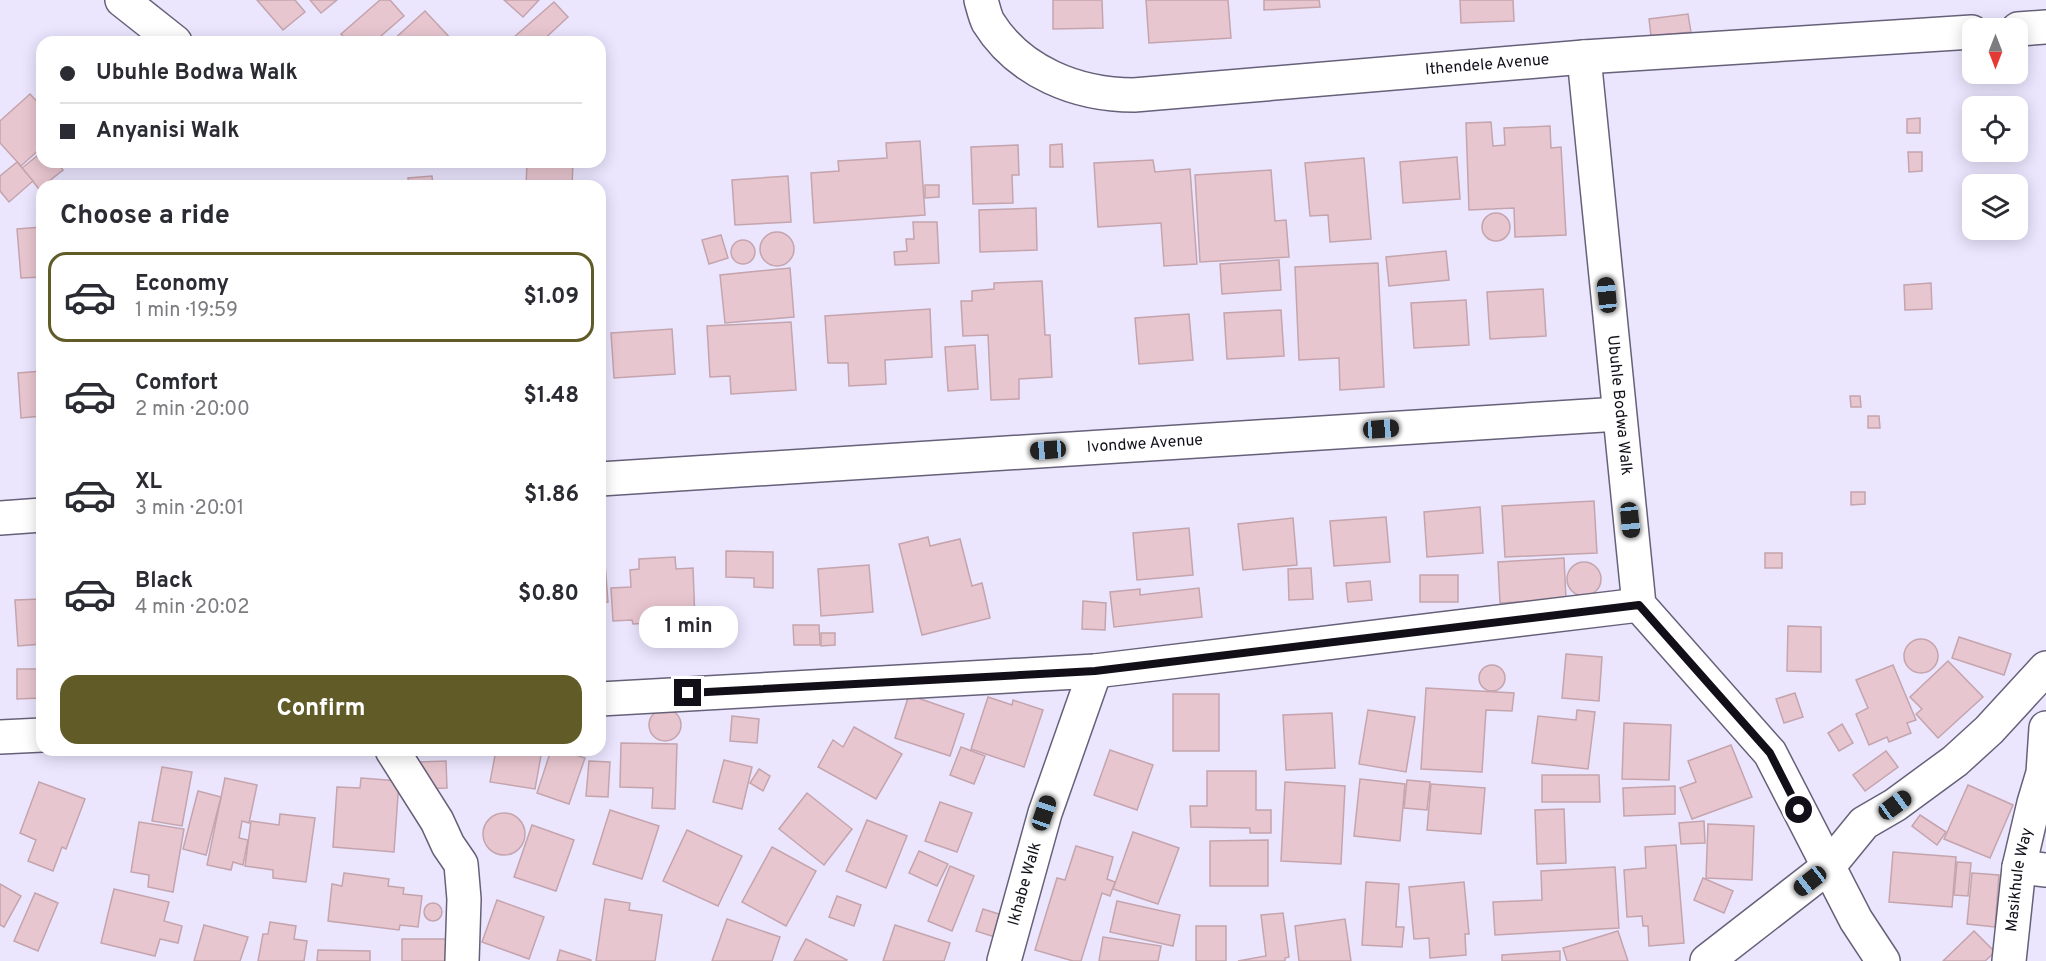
<!DOCTYPE html>
<meta charset="utf-8">
<style>
:root{--surface:#fff;--page:#f2f2f3;--text:#2b2b33;--muted:#7c7c81;--line:#e1e1e2;--accent:#605b27}
body{margin:0;font-family:Overpass,sans-serif;background:var(--page);color:var(--text);height:100vh;display:flex;flex-direction:column;font-size:22px;white-space:nowrap}
*{box-sizing:border-box;margin:0}
p{font-size:20px;color:var(--muted)}
.icon{flex:none;width:33px;height:33px;fill:none;stroke:currentColor;stroke-width:2;stroke-linecap:round;stroke-linejoin:round}
.map{position:relative;flex:1;overflow:hidden}
.panel{position:absolute;left:36px;top:180px;width:570px;height:576px;display:flex;flex-direction:column;background:var(--surface);border-radius:18px;box-shadow:0 3px 15px #0003}
.panel>*{flex:none}
.top-card{position:absolute;left:36px;top:36px;width:570px;height:132px;border-radius:18px;box-shadow:0 3px 15px #0003;display:grid;align-content:center;height:132px;padding:0 24px;background:var(--surface)}
.needle{width:39px;rotate:180deg}
.buttons{position:absolute;left:1962px;top:18px;display:grid;gap:12px}
.buttons a{display:grid;place-items:center;width:66px;height:66px;border-radius:12px;background:var(--surface);box-shadow:0 3px 15px #0003;font-size:30px}
.end{position:absolute;width:27px;height:27px;margin:-14px;border:8px solid #120f19;background:#fff;box-shadow:0 0 0 3px #fff}
.from{border-radius:50%}
.bubble{position:absolute;height:42px;border-radius:18px;background:var(--surface);box-shadow:0 3px 15px #0003;font-size:20px;font-weight:700;line-height:42px;text-align:center}
.car{position:absolute;width:18px;height:36px;margin:-18px -9px;border-radius:8px;box-shadow:0 0 4px 2px #0007;background:linear-gradient(#222 24%,#8ab4d8 0 40%,#222 0 76%,#8ab4d8 0 86%,#222 0)}
.top-card b{display:flex;align-items:center;gap:21px;height:57px;font-size:22px}
.top-card b+b{border-top:2px solid var(--line)}
.top-card i{width:15px;height:15px;background:var(--text)}
ul{padding:0;list-style:none}
li{display:flex;align-items:center;gap:18px;height:90px;margin:0 12px 9px;padding:0 12px;border:3px solid transparent;border-radius:18px}
li div{flex:1}
li b{display:block;font-size:22px}
li em{font-style:normal;font-weight:700}
li.active{border-color:var(--accent)}
li>.icon{width:54px;height:54px;stroke-width:1.5}
h2{padding:0 24px;font-size:27px;line-height:72px}
.button{display:flex;gap:12px;margin-top:auto;padding:12px 24px}
.button a{flex:1;height:69px;border-radius:18px;background:var(--accent);color:#fff;font-size:24px;font-weight:700;line-height:69px;text-align:center}
.map>svg:first-child{display:block}
</style>
<div class="map">
<svg width="2046" height="961" viewBox="0 0 2046 961">
<rect width="100%" height="100%" fill="#ebe6fe"/>
<g fill="#e8c6d0" stroke="#c4a4ad" stroke-width="1.5">
<polygon points="257,0 295,0 305,12 283,30"/>
<polygon points="310,0 337,0 321,13"/>
<polygon points="380,0 390,0 404,16 374,42 348,42 341,34"/>
<polygon points="504,0 539,0 523,17"/>
<polygon points="1053,0 1102,0 1103,28 1053,29"/>
<polygon points="1146,0 1228,0 1231,38 1149,43"/>
<polygon points="1264,0 1319,0 1320,7 1264,10"/>
<polygon points="1460,0 1513,0 1514,21 1461,23"/>
<polygon points="554,2 568,17 541,42 517,42 513,38"/>
<polygon points="425,11 454,42 391,42"/>
<polygon points="1688,14 1691,32 1651,36 1649,19"/>
<polygon points="30,94 42,107 42,147 21,166 0,143 0,121"/>
<polygon points="1920,118 1920,133 1907,133 1907,119"/>
<polygon points="1491,122 1493,146 1505,145 1504,128 1550,126 1551,148 1561,147 1566,235 1515,237 1514,208 1469,210 1466,123"/>
<polygon points="920,141 925,215 814,223 811,173 839,171 838,161 887,158 886,143"/>
<polygon points="1062,144 1063,167 1050,167 1050,145"/>
<polygon points="1018,145 1019,175 1012,175 1013,203 973,204 971,147"/>
<polygon points="42,152 42,162 57,162 63,170 39,189 22,168"/>
<polygon points="1908,152 1922,152 1922,171 1909,172"/>
<polygon points="1457,157 1460,199 1403,203 1400,162"/>
<polygon points="1364,158 1371,239 1330,242 1328,215 1310,216 1305,163"/>
<polygon points="1153,160 1155,172 1190,169 1197,264 1164,266 1161,223 1098,227 1094,163"/>
<polygon points="17,162 33,181 9,202 0,191 0,176"/>
<polygon points="527,162 573,162 572,186 526,186"/>
<polygon points="1271,170 1275,221 1286,220 1289,257 1200,262 1195,175"/>
<polygon points="432,176 433,186 409,186 408,178"/>
<polygon points="788,176 791,222 735,225 732,180"/>
<polygon points="925,185 939,185 939,197 925,198"/>
<polygon points="1036,208 1037,250 980,252 979,210"/>
<circle cx="1496" cy="227" r="14"/>
<polygon points="913,222 937,222 939,263 895,265 894,252 907,251 906,239 914,239"/>
<polygon points="42,227 42,277 21,278 17,229"/>
<circle cx="777" cy="249" r="17"/>
<polygon points="721,235 728,258 709,264 702,240"/>
<circle cx="743" cy="252" r="12"/>
<polygon points="1446,251 1449,280 1389,286 1386,257"/>
<polygon points="1279,260 1281,290 1222,294 1220,264"/>
<polygon points="1378,263 1384,387 1340,390 1339,358 1299,360 1295,267"/>
<polygon points="790,268 794,317 725,323 720,275"/>
<polygon points="1042,281 1045,335 1050,335 1052,377 1019,379 1019,399 991,400 988,335 963,336 961,301 972,301 972,291 994,289 994,283"/>
<polygon points="1931,283 1932,309 1905,310 1904,285"/>
<polygon points="1543,289 1546,336 1490,339 1487,292"/>
<polygon points="1466,300 1469,345 1414,348 1411,303"/>
<polygon points="930,309 932,357 885,360 886,384 849,386 848,363 828,363 825,316"/>
<polygon points="1281,310 1284,356 1227,359 1224,313"/>
<polygon points="1189,314 1193,360 1139,364 1135,318"/>
<polygon points="791,322 796,390 731,394 730,376 710,377 707,326"/>
<polygon points="672,329 675,374 614,378 611,333"/>
<polygon points="975,345 978,389 948,391 945,347"/>
<polygon points="42,371 42,416 21,418 18,373"/>
<polygon points="1850,396 1860,396 1861,407 1851,407"/>
<polygon points="1868,416 1879,416 1880,428 1868,428"/>
<polygon points="1851,492 1865,492 1865,504 1851,505"/>
<polygon points="1594,501 1597,553 1505,557 1502,506"/>
<polygon points="1480,507 1483,553 1427,557 1424,512"/>
<polygon points="1386,517 1390,562 1334,566 1330,521"/>
<polygon points="1293,518 1297,565 1243,570 1238,524"/>
<polygon points="1189,528 1193,575 1137,580 1133,533"/>
<polygon points="928,537 930,546 960,539 972,586 982,583 990,618 922,635 899,544"/>
<polygon points="726,551 773,552 773,588 754,587 754,578 726,577"/>
<rect x="1765" y="553" width="17" height="15"/>
<polygon points="675,557 676,569 693,568 695,621 633,624 632,620 613,621 611,588 631,587 630,570 639,569 639,559"/>
<polygon points="1564,558 1566,599 1500,603 1498,562"/>
<circle cx="1584" cy="579" r="17"/>
<polygon points="600,564 605,564 608,602 600,603"/>
<polygon points="869,565 873,612 821,616 818,569"/>
<polygon points="1311,568 1313,599 1289,600 1288,569"/>
<rect x="1420" y="575" width="38" height="27"/>
<polygon points="1370,581 1372,600 1348,602 1346,583"/>
<polygon points="1199,588 1202,617 1114,627 1110,592 1140,589 1140,595"/>
<polygon points="42,599 42,644 18,646 15,600"/>
<polygon points="1083,601 1106,603 1105,630 1082,629"/>
<rect x="705" y="621" width="27" height="19"/>
<polygon points="793,625 819,625 820,645 794,645"/>
<polygon points="1788,626 1821,627 1821,672 1787,671"/>
<polygon points="821,633 835,633 835,645 821,646"/>
<polygon points="1959,637 2011,654 2004,675 1952,658"/>
<circle cx="1921" cy="656" r="17"/>
<polygon points="1566,654 1602,657 1599,701 1562,698"/>
<polygon points="1948,661 1983,697 1938,738 1916,714 1922,709 1910,697"/>
<circle cx="1492" cy="678" r="13"/>
<polygon points="1893,665 1916,720 1907,723 1911,733 1889,742 1887,737 1869,745 1856,714 1868,708 1856,680"/>
<polygon points="17,669 42,669 42,698 17,699"/>
<polygon points="1426,688 1514,693 1512,711 1486,710 1482,772 1421,769"/>
<polygon points="1795,693 1803,717 1784,723 1776,699"/>
<rect x="1173" y="694" width="46" height="57"/>
<polygon points="909,695 964,714 950,756 895,738"/>
<polygon points="988,697 1012,705 1013,700 1043,710 1024,767 971,749"/>
<circle cx="665" cy="725" r="16"/>
<polygon points="1368,710 1415,717 1406,772 1359,764"/>
<polygon points="1577,710 1595,712 1588,769 1532,763 1538,716 1576,720"/>
<polygon points="1332,713 1335,768 1286,770 1283,715"/>
<polygon points="732,716 759,719 757,743 730,741"/>
<polygon points="1624,723 1671,725 1669,780 1622,779"/>
<polygon points="1842,724 1853,743 1839,751 1828,733"/>
<polygon points="854,727 902,754 876,799 818,767 833,740 843,747"/>
<polygon points="621,743 677,744 675,809 652,808 653,788 620,787"/>
<polygon points="1731,745 1752,797 1692,819 1680,788 1696,782 1688,761"/>
<polygon points="961,747 985,756 974,784 950,775"/>
<polygon points="496,750 542,750 535,789 490,782"/>
<polygon points="551,750 560,750 585,758 569,804 537,793"/>
<polygon points="1110,750 1153,765 1137,810 1094,795"/>
<polygon points="1886,751 1898,767 1865,791 1853,775"/>
<polygon points="724,760 752,767 742,809 713,802"/>
<polygon points="446,761 447,788 420,789 419,762"/>
<polygon points="589,761 610,762 608,797 586,796"/>
<polygon points="162,767 192,772 182,826 152,821"/>
<polygon points="759,769 770,776 763,791 750,783"/>
<polygon points="1207,771 1256,771 1256,810 1271,810 1271,833 1250,833 1250,828 1191,827 1190,806 1207,806"/>
<polygon points="1542,775 1599,775 1600,802 1542,802"/>
<polygon points="225,778 257,785 249,823 242,821 239,838 248,840 243,865 233,862 231,870 207,865"/>
<polygon points="361,778 399,781 394,852 333,847 337,787 360,788"/>
<polygon points="1360,779 1405,784 1400,841 1354,836"/>
<polygon points="1407,780 1430,782 1427,810 1404,808"/>
<polygon points="39,782 85,799 66,849 62,847 53,871 28,861 36,840 20,833"/>
<polygon points="1285,782 1345,786 1341,864 1281,861"/>
<polygon points="1431,784 1485,788 1481,834 1427,830"/>
<polygon points="1968,785 2013,805 1990,858 1944,839"/>
<polygon points="1675,786 1675,814 1624,816 1623,788"/>
<polygon points="198,791 221,797 206,855 183,849"/>
<polygon points="807,793 852,829 824,865 779,829"/>
<polygon points="940,802 972,813 957,852 925,841"/>
<polygon points="1564,809 1566,863 1537,864 1535,810"/>
<polygon points="610,810 659,826 642,879 593,864"/>
<circle cx="504" cy="834" r="21"/>
<polygon points="280,814 315,818 306,882 273,878 273,870 245,866 251,821 279,825"/>
<polygon points="1920,815 1946,832 1937,845 1912,826"/>
<polygon points="867,820 907,836 886,888 846,871"/>
<polygon points="1704,821 1705,843 1681,844 1679,823"/>
<polygon points="139,822 184,829 173,892 148,887 149,875 131,872"/>
<polygon points="1708,824 1754,826 1752,880 1706,878"/>
<polygon points="532,825 574,840 556,891 514,877"/>
<polygon points="687,830 742,856 718,906 663,881"/>
<polygon points="1133,832 1179,848 1158,904 1113,889"/>
<polygon points="1268,840 1268,886 1210,886 1210,841"/>
<polygon points="1676,845 1684,943 1649,946 1648,926 1643,926 1642,916 1627,917 1624,870 1646,868 1645,847"/>
<polygon points="1076,846 1113,857 1107,879 1115,882 1110,896 1102,893 1081,961 1073,961 1035,950 1057,878 1065,880"/>
<polygon points="772,847 816,871 786,926 742,902"/>
<polygon points="919,851 948,864 937,886 909,873"/>
<polygon points="1893,852 1956,857 1952,907 1889,902"/>
<polygon points="1957,862 1971,863 1968,896 1954,895"/>
<polygon points="950,866 974,876 952,931 928,921"/>
<polygon points="1615,867 1619,928 1495,935 1493,902 1542,900 1541,871"/>
<polygon points="344,873 389,879 388,886 404,888 403,894 422,896 418,927 400,925 399,930 328,921 332,884 342,886"/>
<polygon points="1972,873 1999,875 1995,927 1967,924"/>
<polygon points="1703,878 1733,891 1724,913 1694,900"/>
<polygon points="1366,882 1399,884 1396,927 1404,927 1402,947 1362,945"/>
<polygon points="1464,882 1469,934 1465,934 1466,955 1430,958 1429,938 1414,939 1409,887"/>
<polygon points="0,884 21,896 4,927 0,925"/>
<polygon points="114,889 169,902 164,921 182,926 178,943 160,939 155,956 101,943"/>
<polygon points="35,893 58,903 38,951 14,941"/>
<polygon points="837,896 861,905 854,926 829,917"/>
<polygon points="605,899 630,903 629,910 662,915 655,961 596,961"/>
<polygon points="497,900 544,917 529,959 482,942"/>
<polygon points="1117,901 1180,915 1173,946 1110,932"/>
<circle cx="433" cy="912" r="9"/>
<polygon points="983,909 1002,915 995,937 976,931"/>
<polygon points="1283,913 1289,957 1285,958 1285,961 1238,961 1266,956 1261,915"/>
<polygon points="727,919 780,937 772,961 712,961"/>
<polygon points="1345,919 1351,961 1299,961 1295,926"/>
<polygon points="270,922 296,926 294,939 307,941 304,961 258,961 263,934 268,934"/>
<polygon points="204,925 248,937 240,961 194,961"/>
<polygon points="895,925 950,943 944,961 883,961"/>
<rect x="1196" y="926" width="30" height="35"/>
<polygon points="1618,931 1628,961 1567,961 1563,948"/>
<polygon points="1974,931 1995,952 1985,961 1943,961"/>
<polygon points="1103,937 1161,946 1158,961 1099,961"/>
<polygon points="402,939 450,939 451,961 402,961"/>
<polygon points="806,939 847,960 846,961 794,961"/>
<polygon points="318,950 370,951 370,961 317,961"/>
<polygon points="560,950 591,960 591,961 557,961"/>
<polygon points="1560,951 1560,961 1502,961 1502,955"/>
</g>
<g fill="none" stroke-linecap="round" stroke-linejoin="round">
<g stroke="#666079" stroke-width="36">
<g id="minor">
<polyline points="122,0 175,42"/>
<path id="s1" d="M981,0c2,7 4,16 7,22 31,50 89,73 146,73l450,-38 388,-25"/>
<polyline points="2018,29 2046,27"/>
<path id="s2" d="M1584,57l55,548 131,148 86,167 27,41"/>
<path id="s3" d="M600,479l1019,-65"/>
<polyline points="0,518 42,515"/>
<polyline points="600,699 1095,671 1639,605"/>
<polyline points="0,737 42,735"/>
<polyline points="392,750 437,821 448,845 461,864 464,899 462,961"/>
<polyline points="2019,867 2046,870"/>
<path id="s4" d="M1004,961l41,-148 50,-142"/>
<polyline points="1707,961 1828,867 1864,823 1895,805 1955,761 1989,730 2046,668"/>
<path id="s5" d="M2009,961l10,-94 15,-64 9,-30 3,-45"/>
</g>
</g>
<use href="#minor" stroke="#fff" stroke-width="33"/>
</g>
<g fill="none" stroke-linecap="round" stroke-linejoin="round">
<polyline stroke="#120f19" stroke-width="8" points="688,693 1095,671 1639,605 1770,753 1799,810"/>
</g>
<g text-anchor="middle" dominant-baseline="central" stroke-width="6" stroke-linejoin="round" paint-order="stroke">
<g font-size="16" fill="#120f19" stroke="#ebe6fe">
<text stroke="none"><textPath href="#s1" startOffset="548">Ithendele Avenue</textPath></text>
<text stroke="none"><textPath href="#s2" startOffset="350">Ubuhle Bodwa Walk</textPath></text>
<text stroke="none"><textPath href="#s3" startOffset="546">Ivondwe Avenue</textPath></text>
<text stroke="none"><textPath href="#s5" startOffset="82">Masikhule Way</textPath></text>
<text stroke="none"><textPath href="#s4" startOffset="80">Ikhabe Walk</textPath></text>
</g>
</g>
</svg>
<div class="buttons">
<a><svg class="needle" viewBox="-14 -14 28 28"><path d="M0-13l5 13h-10z" fill="#e53935"/><path d="M0 13l5-13h-10z" fill="#7c7c81"/></svg></a>
<a><svg class="icon" aria-label="locate" viewBox="0 0 24 24"><circle cx="12" cy="12" r="6"/><path d="M12 2v4M12 18v4M2 12h4M18 12h4"/></svg></a>
<a><svg class="icon" aria-label="layers" viewBox="0 0 24 24"><path d="M12 4l9 5-9 5-9-5zM3 14l9 5 9-5"/></svg></a>
</div>
<i class="end from" style="left:1799px;top:810px"></i>
<i class="end" style="left:688px;top:693px"></i>
<div class="bubble" style="left:639px;top:606px;width:99px">1 min</div>
<i class="car" style="left:1607px;top:295px;rotate:354deg"></i>
<i class="car" style="left:1381px;top:429px;rotate:86deg"></i>
<i class="car" style="left:1048px;top:450px;rotate:266deg"></i>
<i class="car" style="left:1630px;top:520px;rotate:174deg"></i>
<i class="car" style="left:1895px;top:805px;rotate:54deg"></i>
<i class="car" style="left:1044px;top:813px;rotate:19deg"></i>
<i class="car" style="left:1810px;top:881px;rotate:232deg"></i>
<div class="top-card">
<b><i class="from"></i>Ubuhle Bodwa Walk</b>
<b><i></i>Anyanisi Walk</b>
</div>
<section class="panel">
<h2>Choose a ride</h2>
<ul>
<li class="active"><svg class="icon" aria-label="car" viewBox="0 0 24 24"><path d="M5 17H2v-5l4-1 3-4h7l3 4 3 1v5h-3M9 17h6M6 11h13"/><circle cx="7" cy="17" r="2"/><circle cx="17" cy="17" r="2"/></svg><div><b>Economy</b><p>1 min · 19:59</p></div><em>$1.09</em></li>
<li><svg class="icon" aria-label="car" viewBox="0 0 24 24"><path d="M5 17H2v-5l4-1 3-4h7l3 4 3 1v5h-3M9 17h6M6 11h13"/><circle cx="7" cy="17" r="2"/><circle cx="17" cy="17" r="2"/></svg><div><b>Comfort</b><p>2 min · 20:00</p></div><em>$1.48</em></li>
<li><svg class="icon" aria-label="car" viewBox="0 0 24 24"><path d="M5 17H2v-5l4-1 3-4h7l3 4 3 1v5h-3M9 17h6M6 11h13"/><circle cx="7" cy="17" r="2"/><circle cx="17" cy="17" r="2"/></svg><div><b>XL</b><p>3 min · 20:01</p></div><em>$1.86</em></li>
<li><svg class="icon" aria-label="car" viewBox="0 0 24 24"><path d="M5 17H2v-5l4-1 3-4h7l3 4 3 1v5h-3M9 17h6M6 11h13"/><circle cx="7" cy="17" r="2"/><circle cx="17" cy="17" r="2"/></svg><div><b>Black</b><p>4 min · 20:02</p></div><em>$0.80</em></li>
</ul>
<div class="button"><a>Confirm</a></div>
</section>
</div>
